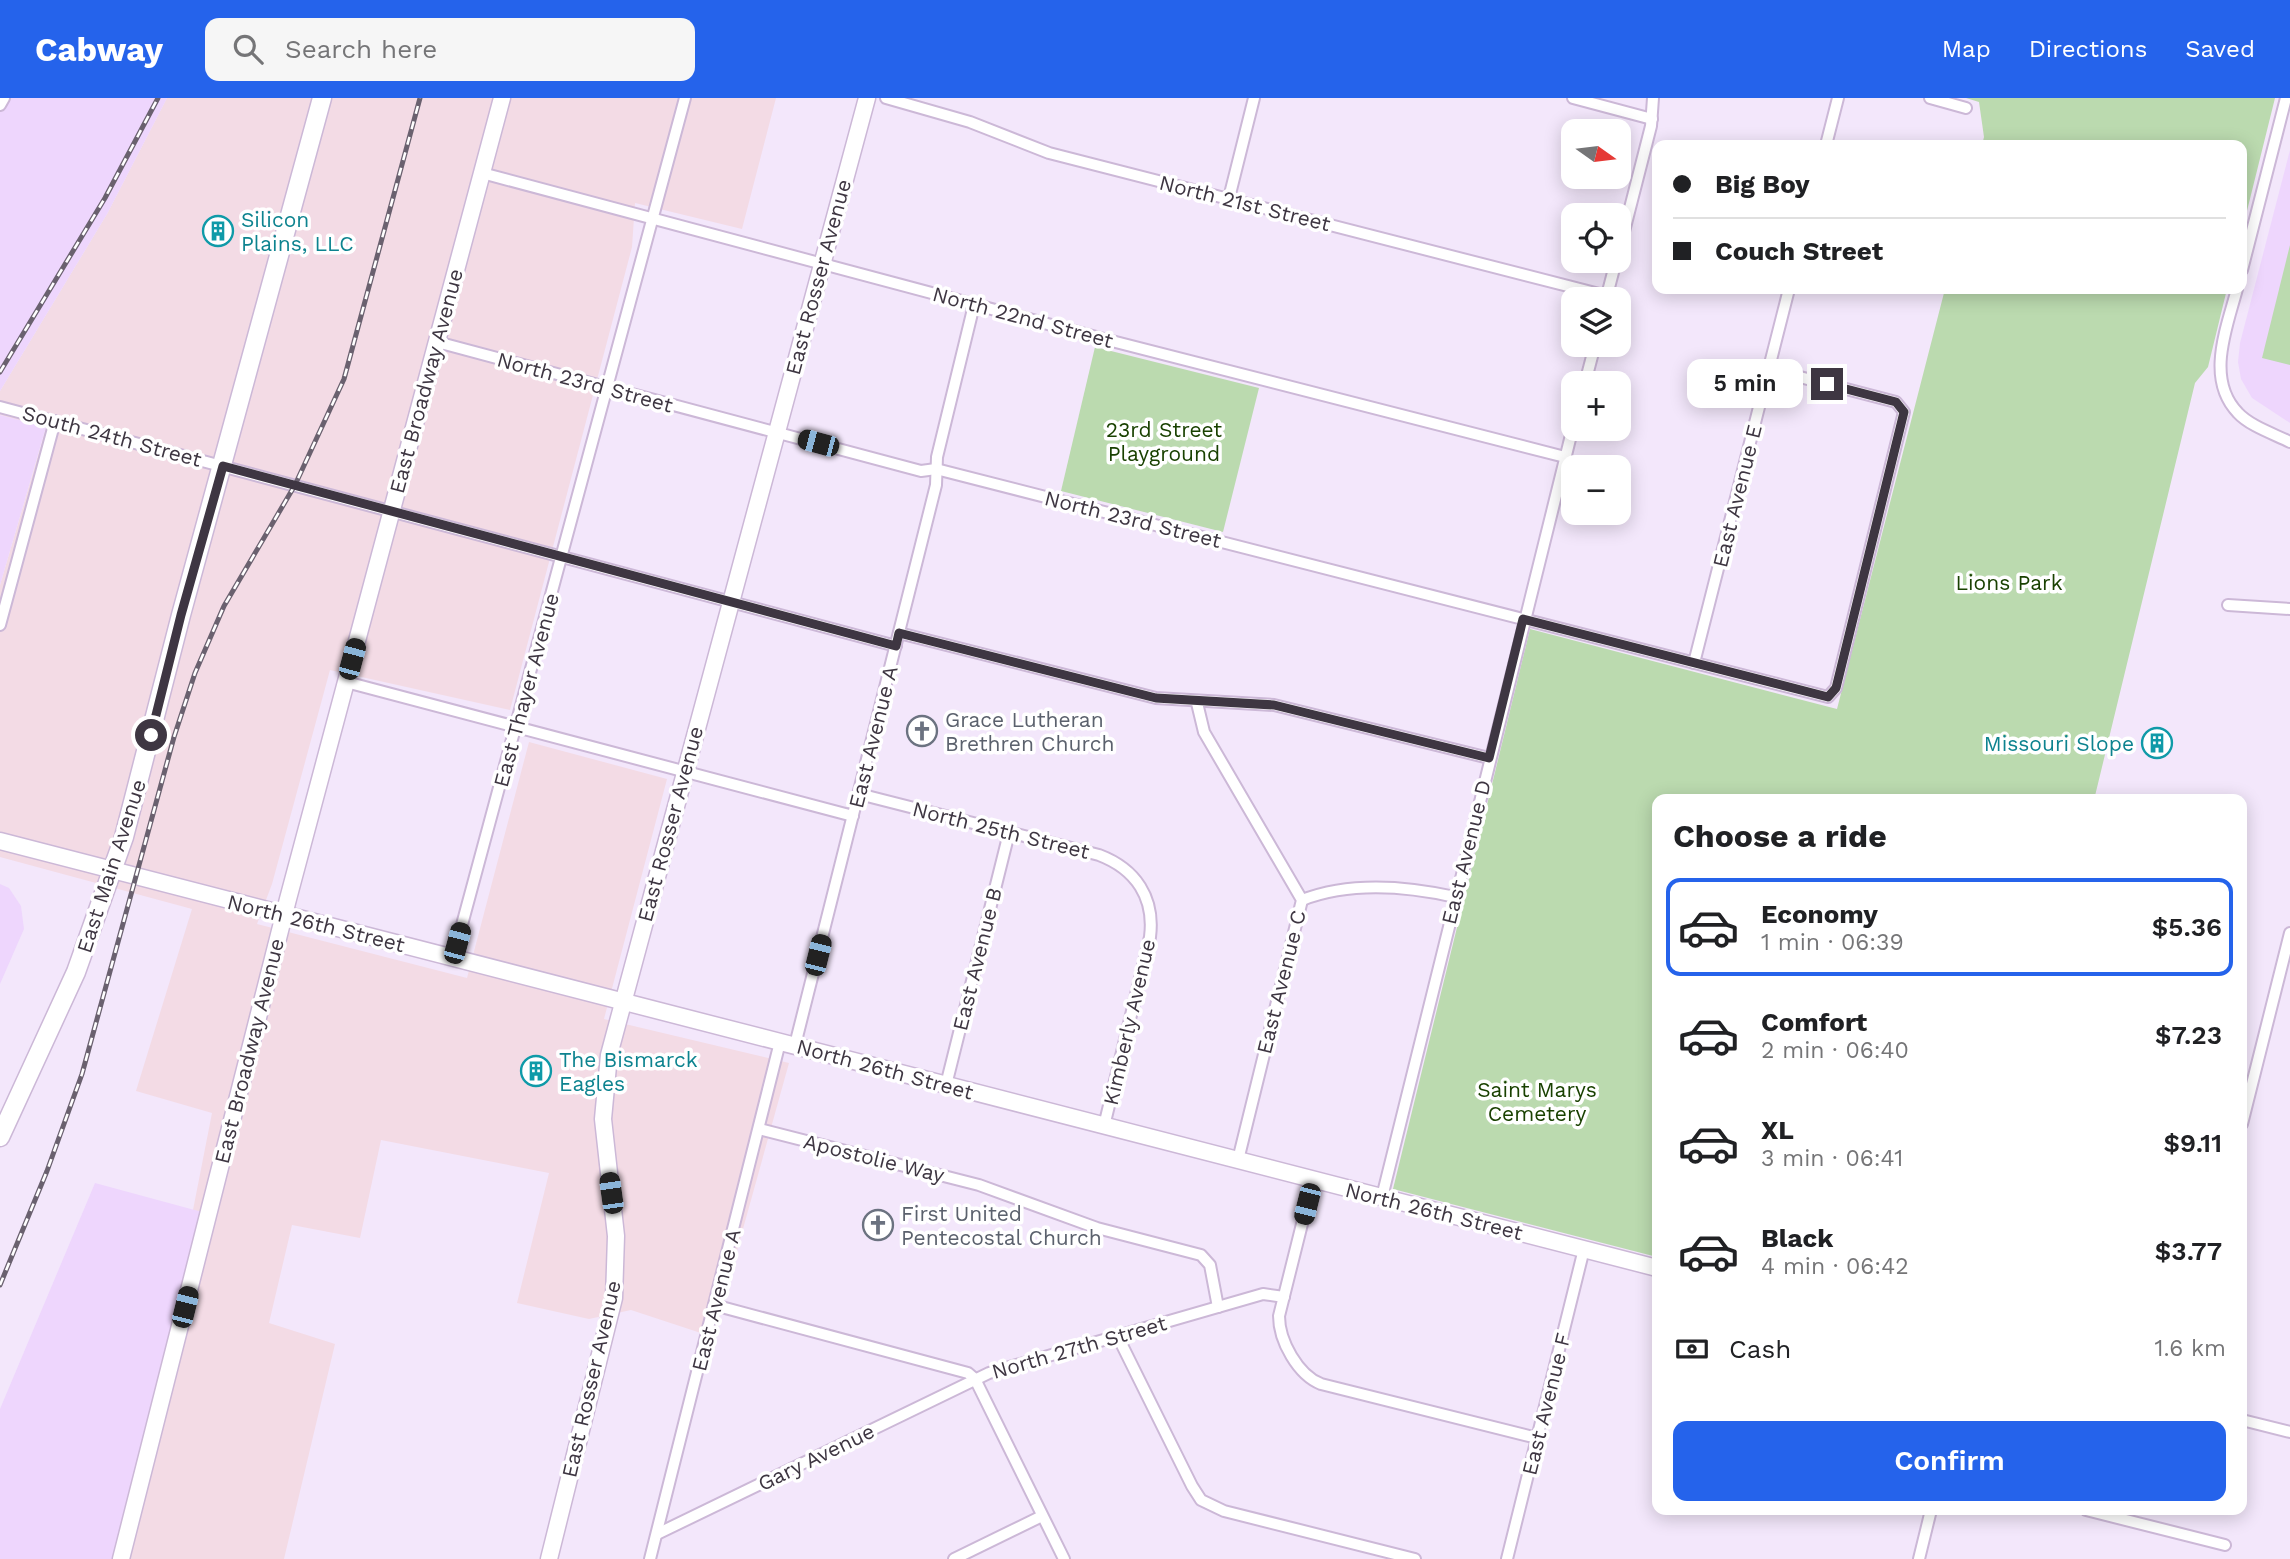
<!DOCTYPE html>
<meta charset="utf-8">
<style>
:root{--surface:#fff;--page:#f6f6f6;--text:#202124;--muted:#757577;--line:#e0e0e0;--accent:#2563eb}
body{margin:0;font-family:"Work Sans",sans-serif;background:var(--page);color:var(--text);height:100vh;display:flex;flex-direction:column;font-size:26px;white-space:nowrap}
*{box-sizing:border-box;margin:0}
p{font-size:23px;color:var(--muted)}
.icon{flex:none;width:38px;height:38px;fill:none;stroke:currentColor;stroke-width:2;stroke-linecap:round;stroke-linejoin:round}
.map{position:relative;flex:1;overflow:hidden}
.drawer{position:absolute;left:1652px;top:696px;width:595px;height:721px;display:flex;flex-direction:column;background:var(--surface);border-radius:14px;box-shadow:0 4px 18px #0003}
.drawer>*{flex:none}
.top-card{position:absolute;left:1652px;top:42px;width:595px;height:154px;border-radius:14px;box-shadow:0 4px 18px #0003;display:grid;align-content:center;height:154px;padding:0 21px;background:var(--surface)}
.needle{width:46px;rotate:104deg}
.tools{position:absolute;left:1561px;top:21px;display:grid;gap:14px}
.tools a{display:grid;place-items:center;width:70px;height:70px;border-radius:14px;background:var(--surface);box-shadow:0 4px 18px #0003;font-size:35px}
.end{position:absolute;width:32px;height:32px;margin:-16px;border:9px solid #3e3642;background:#fff;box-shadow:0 0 0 4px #fff}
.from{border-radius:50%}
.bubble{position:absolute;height:49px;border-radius:14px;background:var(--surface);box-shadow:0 4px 18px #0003;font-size:23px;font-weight:600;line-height:49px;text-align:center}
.car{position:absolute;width:21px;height:42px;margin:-21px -10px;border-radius:9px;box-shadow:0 0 5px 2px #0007;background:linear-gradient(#222 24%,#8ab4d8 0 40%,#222 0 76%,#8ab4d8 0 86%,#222 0)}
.top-card b{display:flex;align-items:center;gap:24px;height:66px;font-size:26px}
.top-card b+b{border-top:2px solid var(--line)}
.top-card i{width:18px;height:18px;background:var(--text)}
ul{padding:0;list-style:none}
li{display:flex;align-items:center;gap:21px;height:98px;margin:0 14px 10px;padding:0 7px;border:4px solid transparent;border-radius:14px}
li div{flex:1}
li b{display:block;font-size:26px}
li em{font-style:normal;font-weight:600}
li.on{border-color:var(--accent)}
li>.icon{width:63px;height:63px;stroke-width:1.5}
h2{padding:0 21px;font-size:32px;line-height:84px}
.pay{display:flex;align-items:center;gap:18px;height:77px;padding:0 21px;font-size:26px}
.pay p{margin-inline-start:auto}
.action{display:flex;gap:14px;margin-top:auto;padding:14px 21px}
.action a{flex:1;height:80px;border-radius:14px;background:var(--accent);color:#fff;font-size:28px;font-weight:600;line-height:80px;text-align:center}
header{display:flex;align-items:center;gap:42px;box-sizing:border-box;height:98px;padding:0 35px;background:var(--accent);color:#fff}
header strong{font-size:33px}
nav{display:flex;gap:38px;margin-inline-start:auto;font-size:24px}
.search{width:490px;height:63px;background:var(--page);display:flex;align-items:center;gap:18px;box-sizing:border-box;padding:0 24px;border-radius:14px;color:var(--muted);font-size:26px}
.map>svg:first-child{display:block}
</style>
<header>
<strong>Cabway</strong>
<div class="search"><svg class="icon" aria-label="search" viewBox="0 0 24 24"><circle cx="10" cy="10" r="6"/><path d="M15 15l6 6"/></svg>Search here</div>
<nav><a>Map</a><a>Directions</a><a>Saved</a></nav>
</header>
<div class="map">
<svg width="2290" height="1461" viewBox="0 0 2290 1461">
<rect width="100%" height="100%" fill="#f3e7fb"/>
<polygon fill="#f3dbe5" points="167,0 776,0 742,131 635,105 632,149 510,612 330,572 272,786 257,826 467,880 529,644 667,681 604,921 789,965 713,1239 631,1212 589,1221 517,1205 549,1075 381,1042 360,1140 292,1127 269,1225 335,1246 284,1461 127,1461 213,1117 193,1112 212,1015 136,993 192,811 0,759 0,487 46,330 0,317 0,293 107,116"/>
<g fill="#eed6fd">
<polygon points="0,0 167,0 107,116 0,293"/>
<polygon points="2290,52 2290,325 2252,300 2241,281 2238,264 2240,245"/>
<polygon points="0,317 46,329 0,487"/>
<polygon points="0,786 9,790 21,808 24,831 0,886"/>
<polygon points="95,1085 213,1117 127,1461 0,1461 0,1311"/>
</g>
<g fill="#bbdaaf">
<polygon points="1966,0 2275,0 2242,133 2242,47 1982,47 1984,39 1979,4"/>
<polygon points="2290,147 2290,267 2262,260"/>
<polygon points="1945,191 2227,191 2208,269 2195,285 2094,702 1657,702 1657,1159 1393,1091 1530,531 1837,611"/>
<polygon points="1095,249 1259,290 1223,434 1061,393"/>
</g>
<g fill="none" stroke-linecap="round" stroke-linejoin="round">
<g stroke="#ccb8d7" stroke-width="14">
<g id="street">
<polyline points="886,0 970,24 1049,55 1607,198"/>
<polyline points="1573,0 1652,21"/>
<polyline points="1930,0 1966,10"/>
<polyline points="0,7 4,0"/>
<polyline points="1826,47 1838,0"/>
<polyline points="482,75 1100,240 1565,359"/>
<polyline points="1229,100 1254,0"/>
<polyline points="1619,153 1651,28 1653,0"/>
<polyline points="2242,172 2286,0"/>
<path d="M2237,191c-10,38 -32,90 1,124 12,13 36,21 52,29"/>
<polyline points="1606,201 1616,163"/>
<polyline points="437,244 921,373 936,371 1828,599 1836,590 1904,314 1896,304 1769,271"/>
<polyline points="1585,285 1595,247"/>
<polyline points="0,309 896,548"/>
<polyline points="2228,507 2290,511"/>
<polyline points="0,527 55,323"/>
<polyline points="899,535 1156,600 1274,607 1489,660"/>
<polyline points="1694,565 1789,191"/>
<polyline points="346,584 853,718"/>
<polyline points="1197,605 1204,634 1302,802 1238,1062"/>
<path d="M859,696l240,61c37,14 56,43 51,82l-46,189"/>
<path d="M1302,802c49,-19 104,-14 153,-3"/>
<polyline points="453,860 685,0"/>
<polyline points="795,947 936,387 937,359 974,207"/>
<polyline points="946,987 1009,735"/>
<polyline points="2242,1026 2290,835"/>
<polyline points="759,1031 979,1087 1097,1130 1201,1157 1210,1167 1218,1209"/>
<path d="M1313,1082l-34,136c0,25 19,59 42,68l216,54"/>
<polyline points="1382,1099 1573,329"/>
<polyline points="714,1207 968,1275 975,1281 1064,1461"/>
<polyline points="1117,1237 1192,1388 1201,1402 1224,1413 1415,1461"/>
<polyline points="2242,1322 2290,1334"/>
<polyline points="2086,1412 2225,1447"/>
<polyline points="657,1436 989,1275 1263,1196 1284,1199"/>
<polyline points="650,1461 780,944"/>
<polyline points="954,1461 1042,1418"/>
<polyline points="1507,1461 1584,1151"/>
<polyline points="1919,1461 1931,1412"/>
</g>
</g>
<g stroke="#ccb8d7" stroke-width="19">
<g id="secondary">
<polyline points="0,743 1657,1170"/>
<polyline points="121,1461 288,801 502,0"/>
<polyline points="549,1461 614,1200 616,1138 603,1021 609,957 867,0"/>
</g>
</g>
<g stroke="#ccb8d7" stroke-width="21">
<polyline id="primary" points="0,1039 76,874 124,739 181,517 322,0"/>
</g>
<use href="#street" stroke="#fff" stroke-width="10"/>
<use href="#secondary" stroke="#fff" stroke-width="16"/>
<use href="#primary" stroke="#fff" stroke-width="18"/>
<g stroke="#6a616f" stroke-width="5">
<g id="rail">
<polyline points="0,274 105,100 158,0"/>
<polyline points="0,1187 47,1073 82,976 174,639 195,575 224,508 295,387 344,281 420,0"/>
</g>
</g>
<use href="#rail" stroke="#fff" stroke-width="2.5" stroke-dasharray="8" stroke-linecap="butt"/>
</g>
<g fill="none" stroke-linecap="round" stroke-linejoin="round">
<polyline stroke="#3e3642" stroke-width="9" points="151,637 181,517 223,368 896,548 899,535 1156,600 1274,607 1489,660 1523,521 1828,599 1836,590 1904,314 1896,304 1827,286"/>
</g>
<defs>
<g id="building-ring" transform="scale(1.575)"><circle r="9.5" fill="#fff" stroke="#0f9aa8" stroke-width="1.5"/><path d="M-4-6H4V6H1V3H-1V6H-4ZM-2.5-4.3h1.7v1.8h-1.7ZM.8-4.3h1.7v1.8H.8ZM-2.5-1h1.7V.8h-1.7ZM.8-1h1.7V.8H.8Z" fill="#0f9aa8"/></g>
<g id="church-ring" transform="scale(1.575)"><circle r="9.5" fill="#fff" stroke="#6b7280" stroke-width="1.5"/><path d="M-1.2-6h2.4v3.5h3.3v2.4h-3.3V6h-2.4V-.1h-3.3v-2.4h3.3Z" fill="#6b7280"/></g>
</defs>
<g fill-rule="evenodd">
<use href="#building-ring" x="218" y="133"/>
<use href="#church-ring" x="922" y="633"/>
<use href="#building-ring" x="2157" y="645"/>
<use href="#building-ring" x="536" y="973"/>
<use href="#church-ring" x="878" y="1127"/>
</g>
<g text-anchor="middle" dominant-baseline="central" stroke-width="7" stroke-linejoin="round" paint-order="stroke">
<g font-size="21" fill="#3e3642" stroke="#fff">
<text transform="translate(1245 105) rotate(14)">North 21st Street</text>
<text transform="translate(818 179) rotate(-75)">East Rosser Avenue</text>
<text transform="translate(1023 219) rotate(15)">North 22nd Street</text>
<text transform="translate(426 283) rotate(-75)">East Broadway Avenue</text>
<text transform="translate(585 284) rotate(15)">North 23rd Street</text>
<text transform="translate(112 338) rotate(15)">South 24th Street</text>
<text transform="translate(1737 398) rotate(-76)">East Avenue E</text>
<text transform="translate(1133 421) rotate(14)">North 23rd Street</text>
<text transform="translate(526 592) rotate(-75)">East Thayer Avenue</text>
<text transform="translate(873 639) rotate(-76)">East Avenue A</text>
<text transform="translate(670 726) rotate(-75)">East Rosser Avenue</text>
<text transform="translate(1001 732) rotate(14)">North 25th Street</text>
<text transform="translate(1466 754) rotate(-76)">East Avenue D</text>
<text transform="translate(111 768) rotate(-72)">East Main Avenue</text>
<text transform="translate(316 825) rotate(14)">North 26th Street</text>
<text transform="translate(977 861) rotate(-76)">East Avenue B</text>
<text transform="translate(1281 884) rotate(-76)">East Avenue C</text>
<text transform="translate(1129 924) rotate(-77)">Kimberly Avenue</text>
<text transform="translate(249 953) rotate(-76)">East Broadway Avenue</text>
<text transform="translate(885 971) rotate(15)">North 26th Street</text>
<text transform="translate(874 1060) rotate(14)">Apostolie Way</text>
<text transform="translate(1434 1113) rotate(14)">North 26th Street</text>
<text transform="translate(716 1202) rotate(-76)">East Avenue A</text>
<text transform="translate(1079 1249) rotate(-16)">North 27th Street</text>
<text transform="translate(591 1281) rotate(-77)">East Rosser Avenue</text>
<text transform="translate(1546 1306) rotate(-76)">East Avenue F</text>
<text transform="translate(816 1359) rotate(-26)">Gary Avenue</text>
</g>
<g font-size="21" fill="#0d838f" stroke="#fff" text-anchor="start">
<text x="241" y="121">Silicon<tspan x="241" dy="24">Plains, LLC</tspan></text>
<text x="2134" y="645" text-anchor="end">Missouri Slope</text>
<text x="559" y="961">The Bismarck<tspan x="559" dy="24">Eagles</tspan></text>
</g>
<g font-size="21" fill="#194101" stroke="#fff">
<text x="1164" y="331">23rd Street<tspan x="1164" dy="24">Playground</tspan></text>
<text x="2009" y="484">Lions Park</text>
<text x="1537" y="991">Saint Marys<tspan x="1537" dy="24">Cemetery</tspan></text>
</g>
<g font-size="21" fill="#5b616d" stroke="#fff" text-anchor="start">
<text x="945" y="621">Grace Lutheran<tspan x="945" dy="24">Brethren Church</tspan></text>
<text x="901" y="1115">First United<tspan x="901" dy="24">Pentecostal Church</tspan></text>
</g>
</g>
</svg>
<div class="tools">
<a><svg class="needle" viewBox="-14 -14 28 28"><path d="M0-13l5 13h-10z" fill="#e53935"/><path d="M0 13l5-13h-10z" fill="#757577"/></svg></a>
<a><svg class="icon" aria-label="locate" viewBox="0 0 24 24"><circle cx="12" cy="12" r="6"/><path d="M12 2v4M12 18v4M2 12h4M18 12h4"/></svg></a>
<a><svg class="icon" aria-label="layers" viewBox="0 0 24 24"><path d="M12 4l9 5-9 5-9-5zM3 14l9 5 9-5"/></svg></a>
<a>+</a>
<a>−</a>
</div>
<i class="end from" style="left:151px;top:637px"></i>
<i class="end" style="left:1827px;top:286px"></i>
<div class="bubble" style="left:1687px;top:261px;width:116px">5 min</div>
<i class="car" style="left:818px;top:345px;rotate:285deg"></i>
<i class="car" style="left:352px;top:561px;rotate:15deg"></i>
<i class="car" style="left:457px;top:845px;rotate:15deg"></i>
<i class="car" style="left:818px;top:857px;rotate:14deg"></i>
<i class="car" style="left:611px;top:1095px;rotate:352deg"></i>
<i class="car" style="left:1307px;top:1106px;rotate:194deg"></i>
<i class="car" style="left:185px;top:1209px;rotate:14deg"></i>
<div class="top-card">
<b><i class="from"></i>Big Boy</b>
<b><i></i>Couch Street</b>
</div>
<section class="drawer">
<h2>Choose a ride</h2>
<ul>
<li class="on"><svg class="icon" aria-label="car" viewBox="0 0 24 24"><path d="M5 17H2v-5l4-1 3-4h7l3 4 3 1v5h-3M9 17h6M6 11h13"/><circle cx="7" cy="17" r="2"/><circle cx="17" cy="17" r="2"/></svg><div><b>Economy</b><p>1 min · 06:39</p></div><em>$5.36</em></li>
<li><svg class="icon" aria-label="car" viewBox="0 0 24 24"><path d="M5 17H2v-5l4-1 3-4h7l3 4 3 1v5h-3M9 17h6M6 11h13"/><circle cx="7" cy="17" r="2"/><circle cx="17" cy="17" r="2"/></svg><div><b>Comfort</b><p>2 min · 06:40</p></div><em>$7.23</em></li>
<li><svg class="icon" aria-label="car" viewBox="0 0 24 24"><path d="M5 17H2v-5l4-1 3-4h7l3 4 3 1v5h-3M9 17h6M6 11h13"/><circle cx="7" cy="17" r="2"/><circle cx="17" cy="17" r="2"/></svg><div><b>XL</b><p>3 min · 06:41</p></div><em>$9.11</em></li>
<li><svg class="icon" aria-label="car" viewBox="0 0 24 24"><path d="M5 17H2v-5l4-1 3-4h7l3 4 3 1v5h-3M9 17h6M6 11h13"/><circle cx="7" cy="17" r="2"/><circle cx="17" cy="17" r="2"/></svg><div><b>Black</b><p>4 min · 06:42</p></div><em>$3.77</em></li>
</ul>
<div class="pay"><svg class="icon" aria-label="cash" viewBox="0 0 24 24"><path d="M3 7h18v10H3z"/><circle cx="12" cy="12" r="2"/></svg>Cash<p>1.6 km</p></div>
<div class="action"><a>Confirm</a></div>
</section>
</div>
